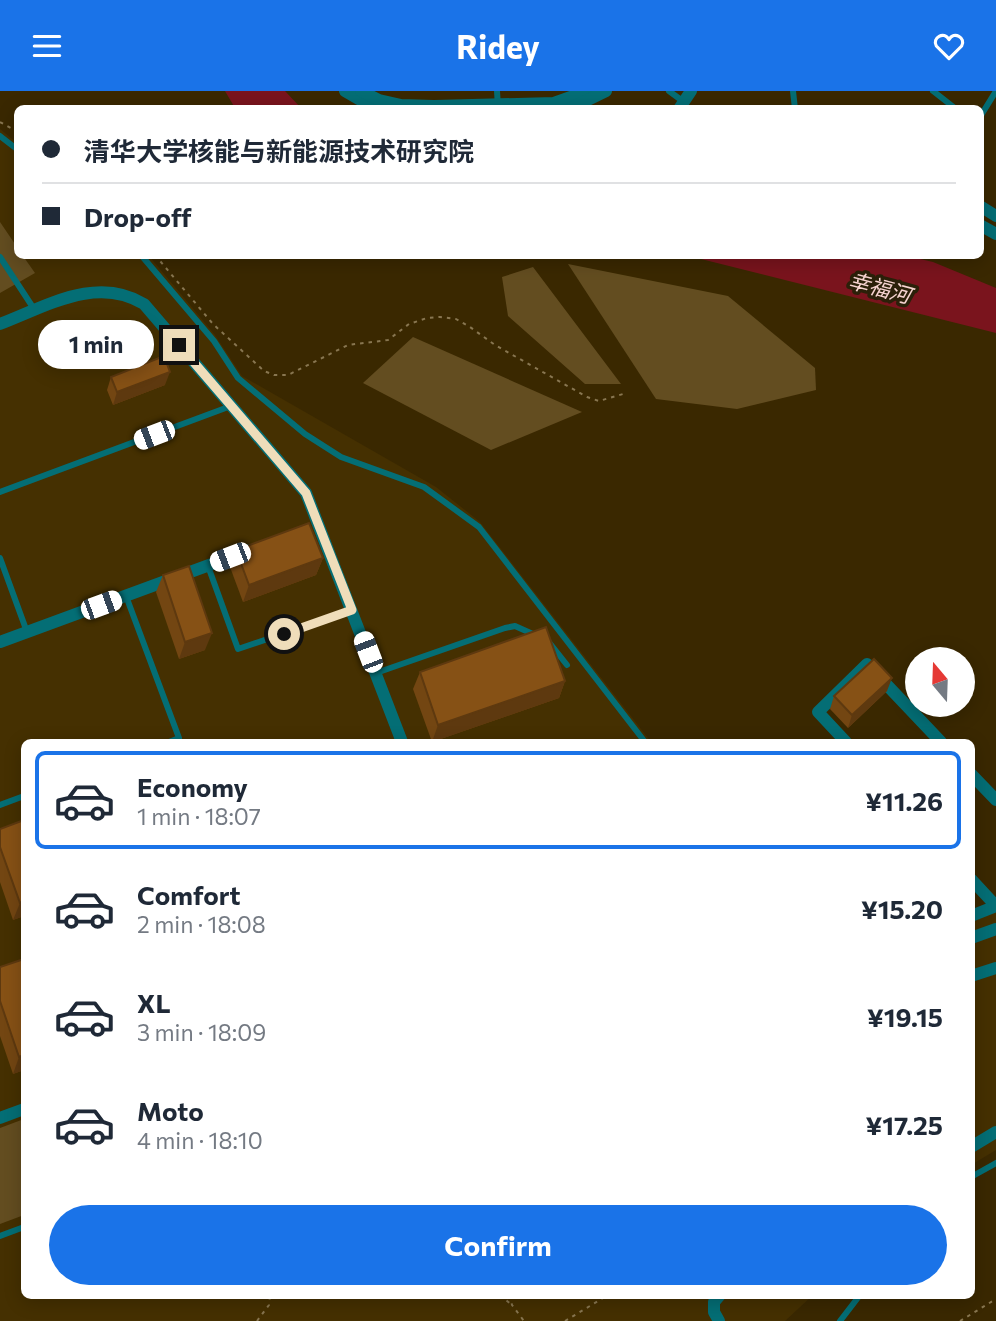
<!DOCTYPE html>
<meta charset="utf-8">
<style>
:root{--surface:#fff;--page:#f2f2f3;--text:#1f2937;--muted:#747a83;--line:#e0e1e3;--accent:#1a73e8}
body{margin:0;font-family:Commissioner,"Noto Sans SC",sans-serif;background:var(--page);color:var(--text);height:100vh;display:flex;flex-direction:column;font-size:26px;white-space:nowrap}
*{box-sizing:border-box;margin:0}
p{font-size:23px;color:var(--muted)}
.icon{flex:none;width:38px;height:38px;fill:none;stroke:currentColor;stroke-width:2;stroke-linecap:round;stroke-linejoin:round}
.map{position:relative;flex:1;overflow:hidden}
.details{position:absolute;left:21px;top:648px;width:954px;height:560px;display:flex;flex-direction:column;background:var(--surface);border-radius:10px;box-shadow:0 4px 18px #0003}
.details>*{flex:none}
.hud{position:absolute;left:14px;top:14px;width:970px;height:154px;border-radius:10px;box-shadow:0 4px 18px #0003;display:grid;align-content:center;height:154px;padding:0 28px;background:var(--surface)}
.needle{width:46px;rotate:341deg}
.buttons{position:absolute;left:905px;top:556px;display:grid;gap:14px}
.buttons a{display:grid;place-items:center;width:70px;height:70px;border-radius:50%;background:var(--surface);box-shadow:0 4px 18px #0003;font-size:35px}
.end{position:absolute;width:32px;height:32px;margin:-16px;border:9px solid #efddba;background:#111;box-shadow:0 0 0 4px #111}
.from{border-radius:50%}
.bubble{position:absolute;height:49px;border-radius:24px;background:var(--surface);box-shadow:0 4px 18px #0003;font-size:23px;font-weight:700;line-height:49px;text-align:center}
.car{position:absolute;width:21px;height:42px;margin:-21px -10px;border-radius:9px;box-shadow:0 0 5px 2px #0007;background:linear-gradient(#fff 24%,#345 0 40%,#fff 0 76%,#345 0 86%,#fff 0)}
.hud b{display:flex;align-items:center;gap:24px;height:66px;font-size:26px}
.hud b+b{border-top:2px solid var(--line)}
.hud i{width:18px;height:18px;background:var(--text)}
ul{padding:12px 0 0;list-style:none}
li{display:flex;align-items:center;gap:21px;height:98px;margin:0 14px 10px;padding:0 14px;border:4px solid transparent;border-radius:10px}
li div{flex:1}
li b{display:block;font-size:26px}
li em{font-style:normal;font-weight:700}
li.selected{border-color:var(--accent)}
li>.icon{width:63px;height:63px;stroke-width:1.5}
.cta{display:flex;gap:14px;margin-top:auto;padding:14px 28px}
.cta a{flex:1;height:80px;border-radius:42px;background:var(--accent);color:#fff;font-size:28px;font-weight:700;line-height:80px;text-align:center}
header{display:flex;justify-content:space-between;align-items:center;height:91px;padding:0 28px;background:var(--accent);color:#fff;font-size:32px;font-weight:700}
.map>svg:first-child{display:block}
</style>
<header><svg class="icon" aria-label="menu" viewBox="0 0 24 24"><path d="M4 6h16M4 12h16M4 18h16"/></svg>Ridey<svg class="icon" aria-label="heart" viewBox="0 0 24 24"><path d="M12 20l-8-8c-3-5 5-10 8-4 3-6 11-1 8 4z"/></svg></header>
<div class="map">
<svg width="996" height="1230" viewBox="0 0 996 1230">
<rect width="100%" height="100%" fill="#3a2800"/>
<g fill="#453001">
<polygon points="0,38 17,52 18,164 149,165 215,244 242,285 436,396 480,431 651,651 24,651 24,1204 813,1204 785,1230 0,1230"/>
<polygon points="996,821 996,1059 971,1074 971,828"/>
</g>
<g fill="#634d20">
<polygon points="0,131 17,156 18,164 23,165 35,182 0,202"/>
<polygon points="568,173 728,205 815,277 816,299 737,318 656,308"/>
<polygon points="533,176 621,293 622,293 585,293 508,225 502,186"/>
<polygon points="413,246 582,321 491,359 363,292"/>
<polygon points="24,1028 24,1124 0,1133 0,1037"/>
</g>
<g fill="#7a141d">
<polygon points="225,0 285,0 301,17 235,17"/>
<polygon points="903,164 933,171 996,197 996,242 689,165"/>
</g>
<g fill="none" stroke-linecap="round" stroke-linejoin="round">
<g stroke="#887650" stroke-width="2" stroke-dasharray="3.5 5" stroke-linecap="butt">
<polyline points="0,31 18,41"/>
<polyline points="155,164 213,233 264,280 274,284 288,284 348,254 388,249 409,233 427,227 440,226 456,228 470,236 495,254 587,306 599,310 623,303"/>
<polyline points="500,1204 512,1214"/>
<polyline points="510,1204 512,1214 524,1230"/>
<polyline points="427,1205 428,1204"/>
<polyline points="257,1230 269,1214 270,1204"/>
<polyline points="565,1230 608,1204"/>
<polyline points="960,1230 996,1208"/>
</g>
<g stroke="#046e75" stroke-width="6">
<polyline points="497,0 498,16"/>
<polyline points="669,0 684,11"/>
<polyline points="793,0 795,18"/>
<polyline points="933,0 956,18"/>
<polyline points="980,26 996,0"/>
<polyline points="0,45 18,59"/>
<polyline points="141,164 214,250 238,287 305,343 341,366 424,396 479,436 645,651"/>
<polyline points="0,166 34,218"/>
<polyline points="0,401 231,315"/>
<polyline points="0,467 27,541"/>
<polyline points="208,475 238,558 350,520"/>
<polyline points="126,505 179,647 169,651"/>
<polyline points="548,550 567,574"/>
<polyline points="376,582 505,537 515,535 535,544"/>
<polyline points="0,714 24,705"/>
<polyline points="971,1086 996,1072"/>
<polyline points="0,1145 24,1136"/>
<polyline points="840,1230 860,1204"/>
</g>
<g stroke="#046e75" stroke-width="12">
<polyline points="345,0 376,18"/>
<polyline points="361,0 379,9 401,14 434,15 554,12 587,0"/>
<polyline points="569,18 606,0"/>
<polyline points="679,18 691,0"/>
<polyline points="980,115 996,125"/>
<polyline points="980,134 996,143"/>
<path d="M0,233c47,-18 97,-49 144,-20l162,189 96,249"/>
<polyline points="0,551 250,459"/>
<polyline points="846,651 818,621 867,573 941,651"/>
<polyline points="971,683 996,709"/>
<polyline points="971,788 996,815"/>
<polyline points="971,825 996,815"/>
<polyline points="971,847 996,838"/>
<polyline points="971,885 996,877"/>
<polyline points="0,1027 24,1018"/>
<polyline points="971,1056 996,1041"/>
<polyline points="719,1230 714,1221 714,1211 720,1204"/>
</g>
</g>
<g fill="#734612">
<polygon points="111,286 165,294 113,314 107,299"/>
<polygon points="236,459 323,467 316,484 243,511 230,476"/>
<polygon points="163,484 205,559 179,568 156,501"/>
<polygon points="420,581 565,590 559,607 432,651 413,598"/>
<polygon points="887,600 848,637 830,618 834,605"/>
<polygon points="0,738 24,825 13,829 0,791"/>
<polygon points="24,868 24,979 13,983 0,945 0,876"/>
</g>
<g fill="#5e390f">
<polygon points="170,281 165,294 113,314 117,301"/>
<polygon points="323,467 316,484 243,511 249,494"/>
<polygon points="212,542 205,559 179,568 185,551"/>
<polygon points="892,587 887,600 848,637 852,624"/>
<polygon points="565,590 559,607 432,651 438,634"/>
<polygon points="24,810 24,825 13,829 20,812"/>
<polygon points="24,964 24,979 13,983 19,966"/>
</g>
<g fill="#865115" stroke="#5e390f" stroke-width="2">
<polygon points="164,265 170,281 117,301 111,286"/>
<polygon points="309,432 323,467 249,494 236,459"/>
<polygon points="189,475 212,542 185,551 163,484"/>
<polygon points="546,536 565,590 438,634 420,581"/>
<polygon points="874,568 892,587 852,624 834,605"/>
<polygon points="24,729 24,810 20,812 0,756 0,738"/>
<polygon points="24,868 24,964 19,966 0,910 0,876"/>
</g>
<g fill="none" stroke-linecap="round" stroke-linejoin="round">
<polyline stroke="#efddba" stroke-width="9" points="179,254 306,402 352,519 284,543"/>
</g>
<g text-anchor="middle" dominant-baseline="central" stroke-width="7" stroke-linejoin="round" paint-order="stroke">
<g font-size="21" font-style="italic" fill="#f7d4d1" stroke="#2b2009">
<text transform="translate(880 196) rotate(15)">幸福河</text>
</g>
</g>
</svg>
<div class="buttons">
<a><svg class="needle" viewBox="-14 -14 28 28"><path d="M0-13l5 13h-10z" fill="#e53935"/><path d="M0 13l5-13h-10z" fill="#747a83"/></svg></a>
</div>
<i class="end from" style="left:284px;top:543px"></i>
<i class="end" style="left:179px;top:254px"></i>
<div class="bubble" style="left:38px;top:229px;width:116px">1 min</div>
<i class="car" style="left:154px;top:344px;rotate:249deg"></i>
<i class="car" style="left:230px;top:466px;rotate:249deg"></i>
<i class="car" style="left:101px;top:514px;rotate:70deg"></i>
<i class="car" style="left:368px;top:561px;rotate:339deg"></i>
<div class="hud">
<b><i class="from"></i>清华大学核能与新能源技术研究院</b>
<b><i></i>Drop-off</b>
</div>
<section class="details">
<ul>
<li class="selected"><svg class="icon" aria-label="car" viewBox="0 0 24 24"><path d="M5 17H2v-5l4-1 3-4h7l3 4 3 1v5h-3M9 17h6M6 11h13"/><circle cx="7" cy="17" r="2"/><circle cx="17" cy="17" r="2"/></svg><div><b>Economy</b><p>1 min · 18:07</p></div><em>¥11.26</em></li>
<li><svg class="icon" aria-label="car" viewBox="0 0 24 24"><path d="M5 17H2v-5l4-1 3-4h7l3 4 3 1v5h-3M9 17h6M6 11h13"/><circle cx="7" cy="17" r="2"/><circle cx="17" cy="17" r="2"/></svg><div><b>Comfort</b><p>2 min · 18:08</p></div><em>¥15.20</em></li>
<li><svg class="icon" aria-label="car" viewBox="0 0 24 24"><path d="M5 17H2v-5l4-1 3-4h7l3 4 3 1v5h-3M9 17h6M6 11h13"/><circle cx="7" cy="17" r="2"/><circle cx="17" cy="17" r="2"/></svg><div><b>XL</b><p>3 min · 18:09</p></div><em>¥19.15</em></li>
<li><svg class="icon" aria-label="car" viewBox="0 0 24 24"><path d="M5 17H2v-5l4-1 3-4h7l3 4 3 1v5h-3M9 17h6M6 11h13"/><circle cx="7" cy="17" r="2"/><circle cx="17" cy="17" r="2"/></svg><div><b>Moto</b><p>4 min · 18:10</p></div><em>¥17.25</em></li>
</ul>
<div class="cta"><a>Confirm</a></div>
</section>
</div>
